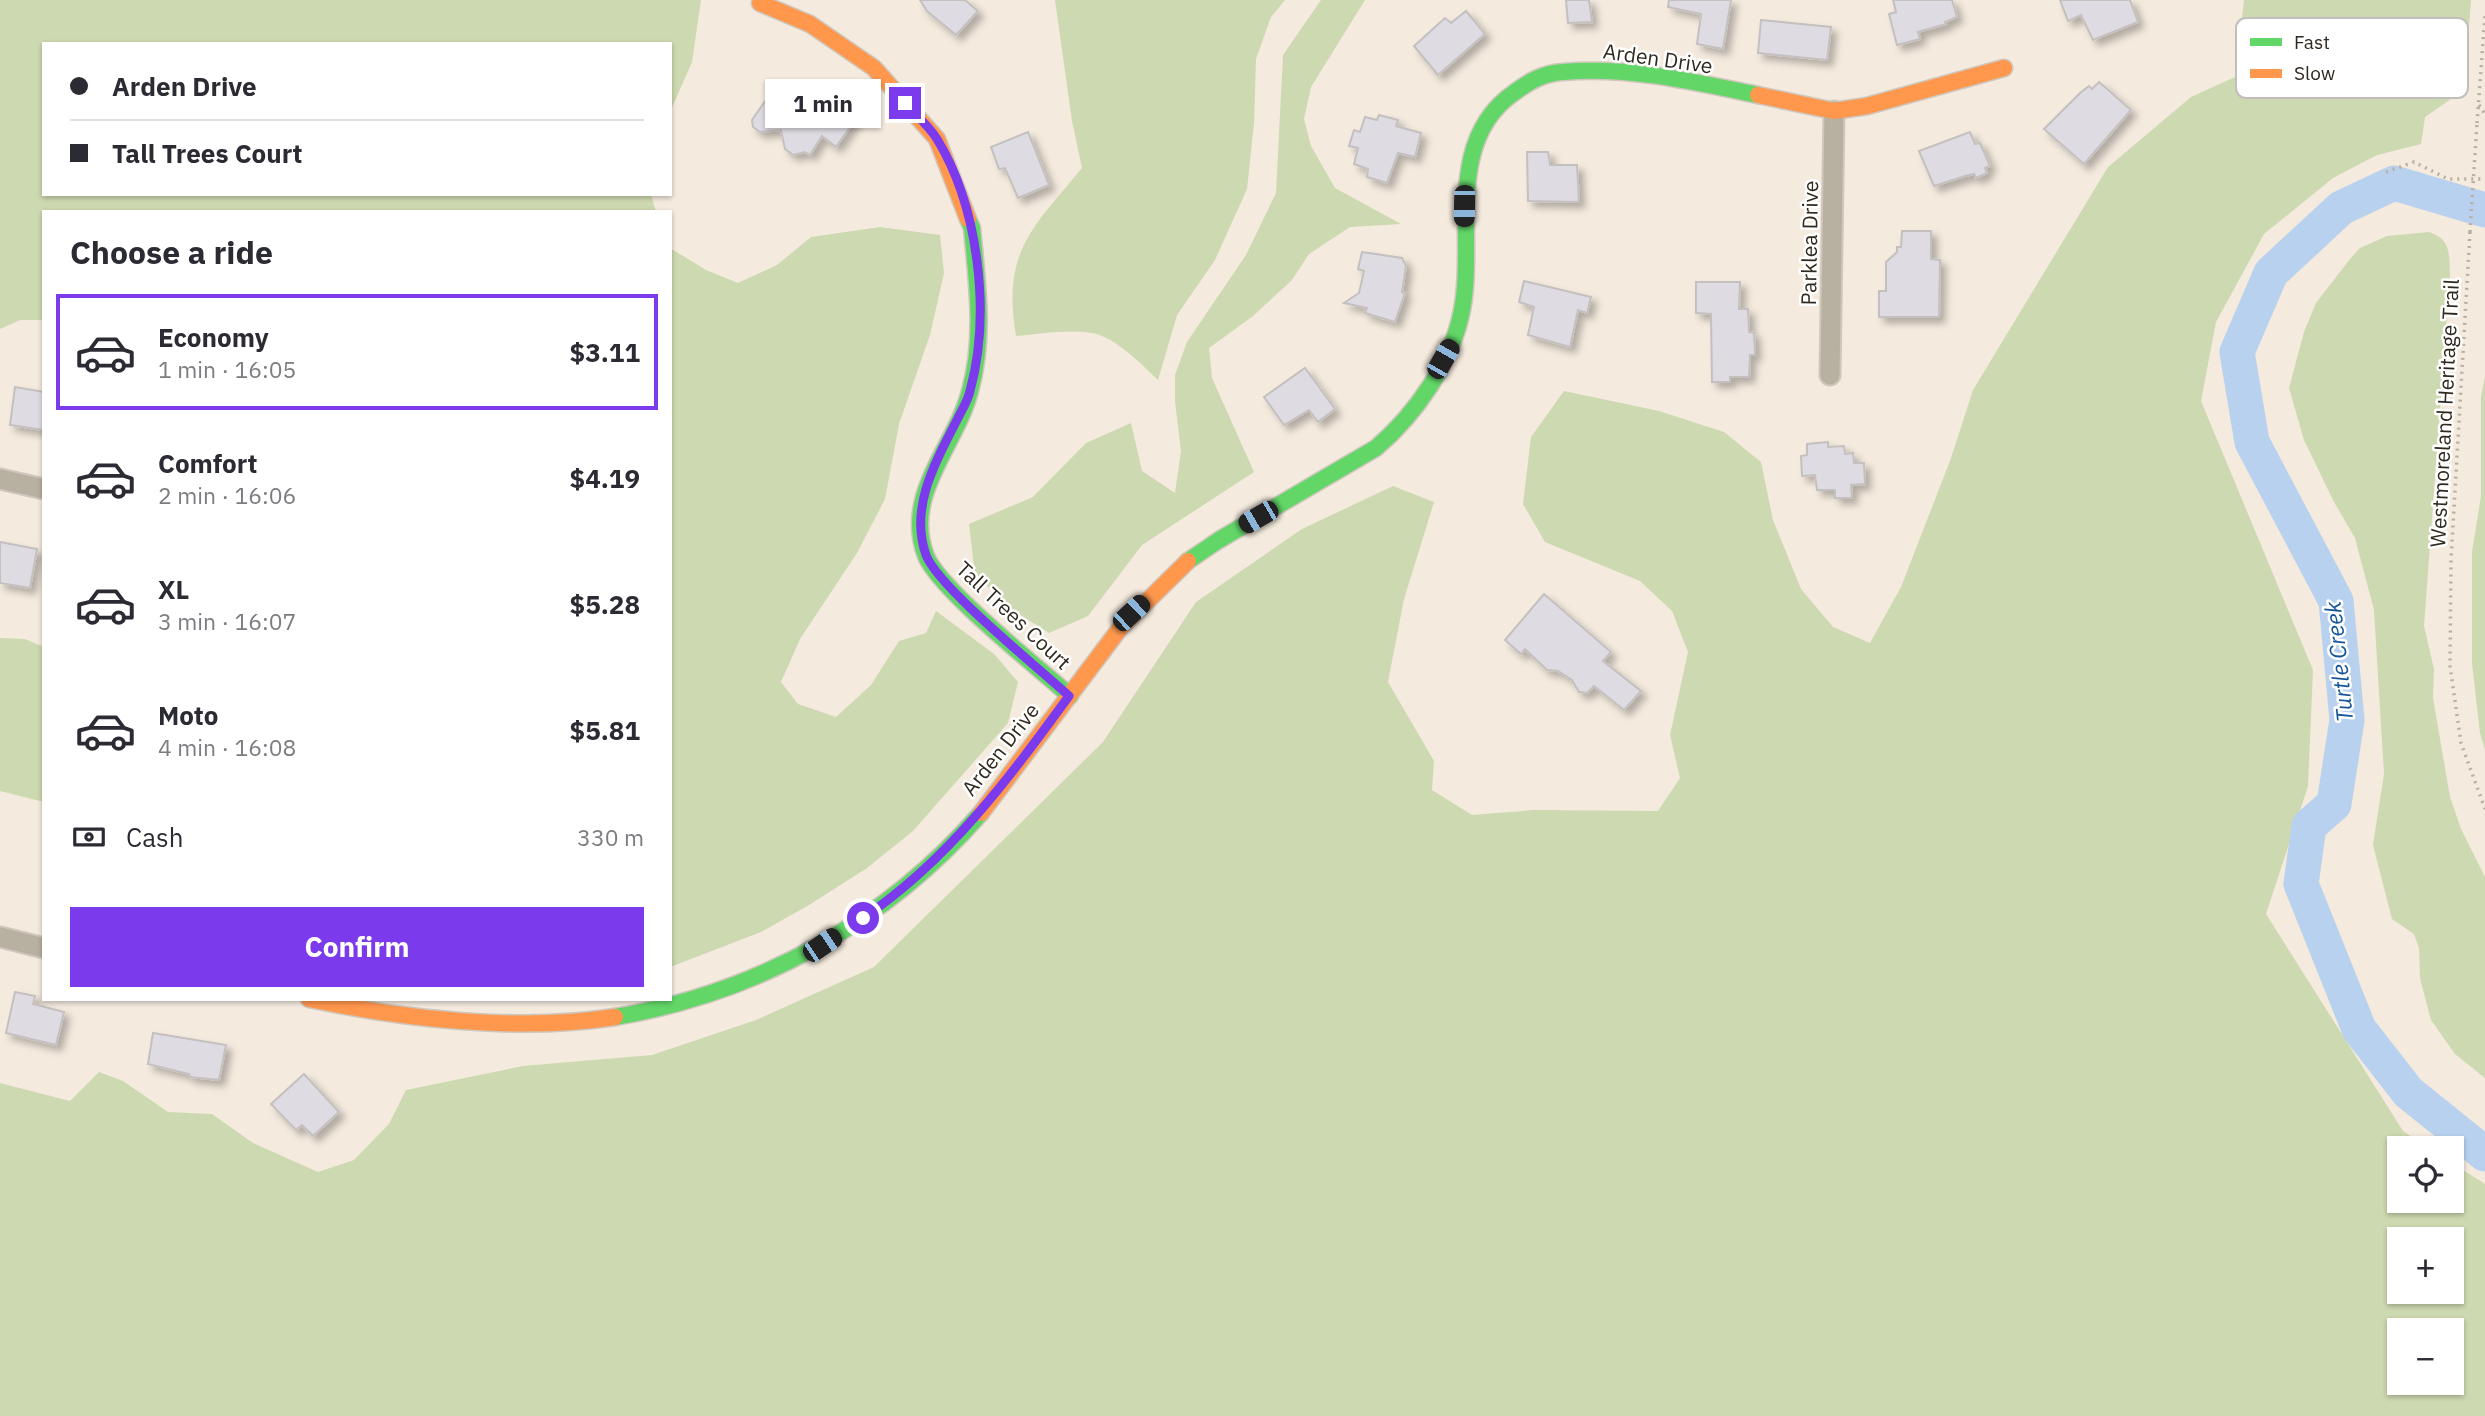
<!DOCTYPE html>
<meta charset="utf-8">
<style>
:root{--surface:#fff;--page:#f7f7f7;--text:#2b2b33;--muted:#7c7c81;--line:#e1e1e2;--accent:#7c3aed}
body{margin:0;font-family:"IBM Plex Sans",sans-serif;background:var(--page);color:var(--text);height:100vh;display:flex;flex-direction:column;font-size:26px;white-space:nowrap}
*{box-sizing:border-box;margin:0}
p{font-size:23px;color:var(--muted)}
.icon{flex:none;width:38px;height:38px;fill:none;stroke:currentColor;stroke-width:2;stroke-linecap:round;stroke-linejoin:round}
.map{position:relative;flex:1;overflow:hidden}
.details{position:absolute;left:42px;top:210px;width:630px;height:791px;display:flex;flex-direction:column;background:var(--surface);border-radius:0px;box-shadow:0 2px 5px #0004}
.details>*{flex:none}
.banner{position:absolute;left:42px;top:42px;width:630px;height:154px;border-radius:0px;box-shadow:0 2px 5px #0004;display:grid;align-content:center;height:154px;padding:0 28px;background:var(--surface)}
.tools{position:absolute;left:2387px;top:1136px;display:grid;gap:14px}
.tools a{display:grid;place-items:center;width:77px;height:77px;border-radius:0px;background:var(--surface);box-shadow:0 2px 5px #0004;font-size:35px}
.end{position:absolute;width:32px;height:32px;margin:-16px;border:9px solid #7c3aed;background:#fff;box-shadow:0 0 0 4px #fff}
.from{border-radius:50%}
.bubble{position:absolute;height:49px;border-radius:0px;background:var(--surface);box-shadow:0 2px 5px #0004;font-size:23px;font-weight:700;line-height:49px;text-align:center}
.car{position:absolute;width:21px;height:42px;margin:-21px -10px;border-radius:9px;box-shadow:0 0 5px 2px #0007;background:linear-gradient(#222 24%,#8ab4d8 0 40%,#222 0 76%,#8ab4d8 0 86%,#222 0)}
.banner b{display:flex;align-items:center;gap:24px;height:66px;font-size:26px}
.banner b+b{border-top:2px solid var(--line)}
.banner i{width:18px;height:18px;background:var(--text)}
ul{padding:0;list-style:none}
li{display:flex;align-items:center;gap:21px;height:116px;margin:0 14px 10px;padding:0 14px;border:4px solid transparent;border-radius:0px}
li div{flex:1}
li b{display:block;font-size:26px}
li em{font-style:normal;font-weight:700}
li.on{border-color:var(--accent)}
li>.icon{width:63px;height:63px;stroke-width:1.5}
h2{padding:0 28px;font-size:32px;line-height:84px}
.pay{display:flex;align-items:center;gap:18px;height:77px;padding:0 28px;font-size:26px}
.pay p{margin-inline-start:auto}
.button{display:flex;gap:14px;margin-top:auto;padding:14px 28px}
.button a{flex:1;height:80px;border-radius:0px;background:var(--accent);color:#fff;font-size:28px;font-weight:700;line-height:80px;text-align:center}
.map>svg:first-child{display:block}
</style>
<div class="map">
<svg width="2485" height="1416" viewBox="0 0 2485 1416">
<defs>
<filter id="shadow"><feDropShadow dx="5.5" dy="5.5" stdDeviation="3.5" flood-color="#0004"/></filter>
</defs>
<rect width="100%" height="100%" fill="#f4eade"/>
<g fill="#cdd9b0" fill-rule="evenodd">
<polygon points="0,0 701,0 692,62 670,112 670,44 44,44 44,194 651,194 656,212 44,212 44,320 20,320 0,329"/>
<path d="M1055,0h230l-14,17 -15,42 -2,64 -7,66 -32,71 -38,55 -19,65c-16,-15 -35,-35 -56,-44 -21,-9 -63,-2 -86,0 -14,-85 16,-107 66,-168l-10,-47z"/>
<polygon points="1321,0 1365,0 1311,87 1304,119 1311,146 1335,188 1401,224 1350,227 1309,254 1292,280 1253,316 1209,348 1212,378 1254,472 1142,545 1088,616 1049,633 1014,611 975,575 969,524 1033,497 1086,443 1131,423 1142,471 1175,493 1181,451 1175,401 1175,375 1187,342 1246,255 1276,193 1283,55"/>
<path d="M2244,0h227l-7,90 -39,27 -4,27 -44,11 -44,23 -69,56 -48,88 -15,79 112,269 -5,116 -42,128 137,217 26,17h-30v52h53v-37l33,21v232h-2485v-333l70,18 29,-29 24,9 45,31 44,2 41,29 65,29 36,-12 35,-36 17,-34 117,-24 129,-11 104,-35 118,-53 229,-225 93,-140 106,-73 91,-43 41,16 -30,97 -16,83 46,79 -2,29 40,25 62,-5 124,1 22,-33 -10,-43 18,-83 -16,-41 -32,-30 -95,-39 -22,-38 8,-67 33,-46 95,20 65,21 37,30 12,58 28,69 32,38 37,16 31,-56 49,-126 23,-71 135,-223 83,-70 44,-20zM2399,1239h53v53h-53zM2399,1330h53v52h-53z"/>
<polygon points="880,227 940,235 944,273 930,335 899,424 885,499 857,553 800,639 781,682 798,704 836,717 871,685 899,641 926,633 936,611 994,654 1018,682 1008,723 913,831 867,868 809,905 761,932 670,967 670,248 706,270 738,283 777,265 811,237"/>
<path d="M2429,232c22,7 20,21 21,43l-26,351 10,43 -1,29 17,99 11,32 24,48v201l-30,-24 -24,-34 -11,-42 -1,-30 -5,-14 -22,-15 -19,-74 11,-71 -10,-164 -19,-72 -21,-36 -30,-62 -15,-52 15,-56 12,-29 34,-44 10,-11 27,-12z"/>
<polygon points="2485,376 2485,750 2480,733 2472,663 2472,552 2481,496 2481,397"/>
<polygon points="0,638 25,639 44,647 44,802 0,791"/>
</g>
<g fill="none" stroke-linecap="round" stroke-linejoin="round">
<polyline stroke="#b8d1ee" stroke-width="35" points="2485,210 2394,183 2341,208 2271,273 2237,352 2252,442 2336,601 2347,720 2334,804 2309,826 2301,884 2359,1029 2408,1092 2485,1154"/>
</g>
<g fill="#dfdbe2" stroke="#c4c0bf" stroke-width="2" filter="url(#shadow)">
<polygon points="920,0 965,0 978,11 956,35 927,11"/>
<polygon points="1566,0 1589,0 1592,22 1568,23"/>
<polygon points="1669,0 1731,0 1723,49 1697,44 1701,14 1668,7"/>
<polygon points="1893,0 1952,0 1957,17 1945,22 1946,24 1918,32 1920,39 1897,45 1889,14 1896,12"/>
<polygon points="2060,0 2130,0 2138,22 2093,40 2081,15 2068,21"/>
<polygon points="1466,11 1485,34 1438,75 1414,46 1445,18 1451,23"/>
<polygon points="1761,20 1831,27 1827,60 1758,53"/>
<polygon points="780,80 831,113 838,104 857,117 836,147 822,136 810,155 805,152 793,155 785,149 781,130 760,132 753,127 752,120"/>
<polygon points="2099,82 2131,110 2084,164 2044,129 2080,93 2089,86 2092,89"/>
<polygon points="1379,115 1398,120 1396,126 1421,133 1415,157 1398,153 1387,183 1367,177 1368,169 1354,164 1358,148 1349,146 1354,130 1360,132 1365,117 1377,120"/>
<polygon points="1028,132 1049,185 1018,198 1005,168 999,169 991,147"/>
<polygon points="1970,132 1975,144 1980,143 1990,166 1985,168 1987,173 1976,178 1974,174 1965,176 1934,186 1919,151"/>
<polygon points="1527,152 1548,152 1550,165 1577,165 1579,202 1528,201"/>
<polygon points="1902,231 1931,231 1931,259 1940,260 1939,317 1879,317 1879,291 1886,291 1886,262 1897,252 1897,247 1901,247"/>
<polygon points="1362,252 1402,258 1406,266 1402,292 1405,293 1395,322 1365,313 1367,308 1344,303 1359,293 1364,271 1358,269"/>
<polygon points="1524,281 1591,297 1587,313 1578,310 1570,347 1528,335 1534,307 1519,302"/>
<polygon points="1696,282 1740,282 1739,309 1748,309 1749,332 1754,333 1755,355 1750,355 1749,377 1730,377 1730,382 1712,382 1711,314 1696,313"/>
<polygon points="1305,368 1335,409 1318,422 1309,410 1284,425 1264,397"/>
<polygon points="15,387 44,392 44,430 10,425"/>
<polygon points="1828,442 1828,447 1844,446 1845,454 1853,453 1854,463 1864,463 1865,484 1851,485 1852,498 1835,498 1835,490 1817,490 1815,475 1802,476 1801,456 1807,455 1807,444"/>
<polygon points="0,542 37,549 30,588 0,583"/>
<polygon points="1544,594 1611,652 1603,661 1641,691 1624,710 1594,686 1587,693 1579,692 1572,680 1558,671 1547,670 1525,649 1521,654 1505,640"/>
<polygon points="15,992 35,996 33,1004 64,1012 56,1045 6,1033"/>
<polygon points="153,1033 226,1045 219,1080 190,1077 189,1074 148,1064"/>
<polygon points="304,1074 339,1112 313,1136 302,1125 296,1130 271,1104"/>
</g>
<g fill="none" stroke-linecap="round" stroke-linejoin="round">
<g stroke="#cfc7bd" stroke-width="23">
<g id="street">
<polyline points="1830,375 1834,111"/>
<polyline points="0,479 44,489"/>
<polyline points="0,937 44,948"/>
</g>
</g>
<g stroke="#cfc7bd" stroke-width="19">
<g id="fast">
<path d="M968,219l4,9c5,55 13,109 -2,163 -14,55 -68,104 -44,165 13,33 113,112 144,140"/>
<path d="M1188,561l31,-21 157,-92c40,-34 76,-86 86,-138 14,-72 -19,-169 53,-218 15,-11 29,-19 48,-20 65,-6 132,10 195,23"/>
<path d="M615,1017c143,-24 271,-95 366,-204"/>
</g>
</g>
<g stroke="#cfc7bd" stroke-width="19">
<g id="slow">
<polyline points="760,3 810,24 874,68 937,139 968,219"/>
<polyline points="1758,95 1834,111 1867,106 2004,68"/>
<polyline points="981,813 1121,627 1188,561"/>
<path d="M309,999c95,20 211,33 306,18"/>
</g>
</g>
<g stroke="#b8b0a2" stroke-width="3.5" stroke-dasharray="2 5" stroke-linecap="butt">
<polyline points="2479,105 2485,114"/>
<polyline points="2477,123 2485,15"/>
<polyline points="2386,172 2414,162 2448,179 2485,179"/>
<polyline points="2470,232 2451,560 2450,666 2461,743 2485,809"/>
</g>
<use href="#street" stroke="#b8b0a1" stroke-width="19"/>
<use href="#fast" stroke="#63d668" stroke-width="16"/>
<use href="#slow" stroke="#ff974d" stroke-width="16"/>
<polyline stroke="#b8b0a2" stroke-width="3.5" stroke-dasharray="2 5" stroke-linecap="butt" points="2470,232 2477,123"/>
</g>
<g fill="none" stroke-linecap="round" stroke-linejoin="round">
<path stroke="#7c3aed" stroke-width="9" d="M863,918c86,-58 146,-140 206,-222 -30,-28 -131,-109 -143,-141 -17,-48 10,-94 31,-135 4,-9 11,-19 13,-29 21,-77 9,-183 -33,-252 -8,-13 -21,-24 -32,-36"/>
</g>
<g text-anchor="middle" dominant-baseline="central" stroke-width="5" stroke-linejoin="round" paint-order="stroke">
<g font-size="21" fill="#2f281f" stroke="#fff">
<text transform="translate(1658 58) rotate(8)">Arden Drive</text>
<text transform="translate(1809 243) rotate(-89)">Parklea Drive</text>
<text transform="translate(2444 413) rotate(-87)">Westmoreland Heritage Trail</text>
<text transform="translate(1014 615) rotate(43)">Tall Trees Court</text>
<text transform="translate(1000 749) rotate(-52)">Arden Drive</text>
</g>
<g font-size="23" font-style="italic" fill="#145599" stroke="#fff">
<text transform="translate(2338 662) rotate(-96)">Turtle Creek</text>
</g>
</g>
<rect x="2236" y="18" width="232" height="80" rx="10" fill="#fff" stroke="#c1bebc" stroke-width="2"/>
<rect x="2250" y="38" width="32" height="8" fill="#63d668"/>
<rect x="2250" y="69" width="32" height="9" fill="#ff974d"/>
<g font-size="19" fill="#2f281f">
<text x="2294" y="49">Fast</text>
<text x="2294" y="80">Slow</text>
</g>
</svg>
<div class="tools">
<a><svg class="icon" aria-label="locate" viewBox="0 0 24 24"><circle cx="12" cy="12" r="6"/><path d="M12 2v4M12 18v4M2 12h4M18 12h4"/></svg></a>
<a>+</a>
<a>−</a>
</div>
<i class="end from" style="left:863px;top:918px"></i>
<i class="end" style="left:905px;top:103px"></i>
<div class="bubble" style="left:765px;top:79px;width:116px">1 min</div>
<i class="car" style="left:1464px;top:206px;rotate:181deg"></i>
<i class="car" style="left:1443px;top:359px;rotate:30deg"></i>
<i class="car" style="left:1258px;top:517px;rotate:240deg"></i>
<i class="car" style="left:1131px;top:613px;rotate:47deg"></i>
<i class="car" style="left:822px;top:945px;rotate:56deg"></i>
<div class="banner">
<b><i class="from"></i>Arden Drive</b>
<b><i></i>Tall Trees Court</b>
</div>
<section class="details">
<h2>Choose a ride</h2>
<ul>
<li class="on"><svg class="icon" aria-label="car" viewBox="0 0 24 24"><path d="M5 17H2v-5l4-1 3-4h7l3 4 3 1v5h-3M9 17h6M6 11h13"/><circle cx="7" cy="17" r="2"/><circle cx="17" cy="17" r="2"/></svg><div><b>Economy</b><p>1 min · 16:05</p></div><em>$3.11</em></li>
<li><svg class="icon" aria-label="car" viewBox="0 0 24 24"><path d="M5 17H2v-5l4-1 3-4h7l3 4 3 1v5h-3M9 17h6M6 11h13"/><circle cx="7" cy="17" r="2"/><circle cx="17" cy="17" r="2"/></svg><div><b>Comfort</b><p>2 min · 16:06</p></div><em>$4.19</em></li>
<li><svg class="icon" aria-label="car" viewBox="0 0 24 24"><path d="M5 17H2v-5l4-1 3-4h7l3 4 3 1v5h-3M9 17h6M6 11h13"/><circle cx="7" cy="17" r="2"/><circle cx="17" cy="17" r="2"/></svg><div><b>XL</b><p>3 min · 16:07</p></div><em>$5.28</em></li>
<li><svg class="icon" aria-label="car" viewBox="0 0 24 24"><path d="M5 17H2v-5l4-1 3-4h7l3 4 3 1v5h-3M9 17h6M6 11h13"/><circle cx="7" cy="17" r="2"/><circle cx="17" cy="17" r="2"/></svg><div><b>Moto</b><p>4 min · 16:08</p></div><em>$5.81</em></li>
</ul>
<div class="pay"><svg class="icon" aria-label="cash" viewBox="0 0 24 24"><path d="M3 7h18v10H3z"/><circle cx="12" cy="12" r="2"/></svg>Cash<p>330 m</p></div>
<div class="button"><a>Confirm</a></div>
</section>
</div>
